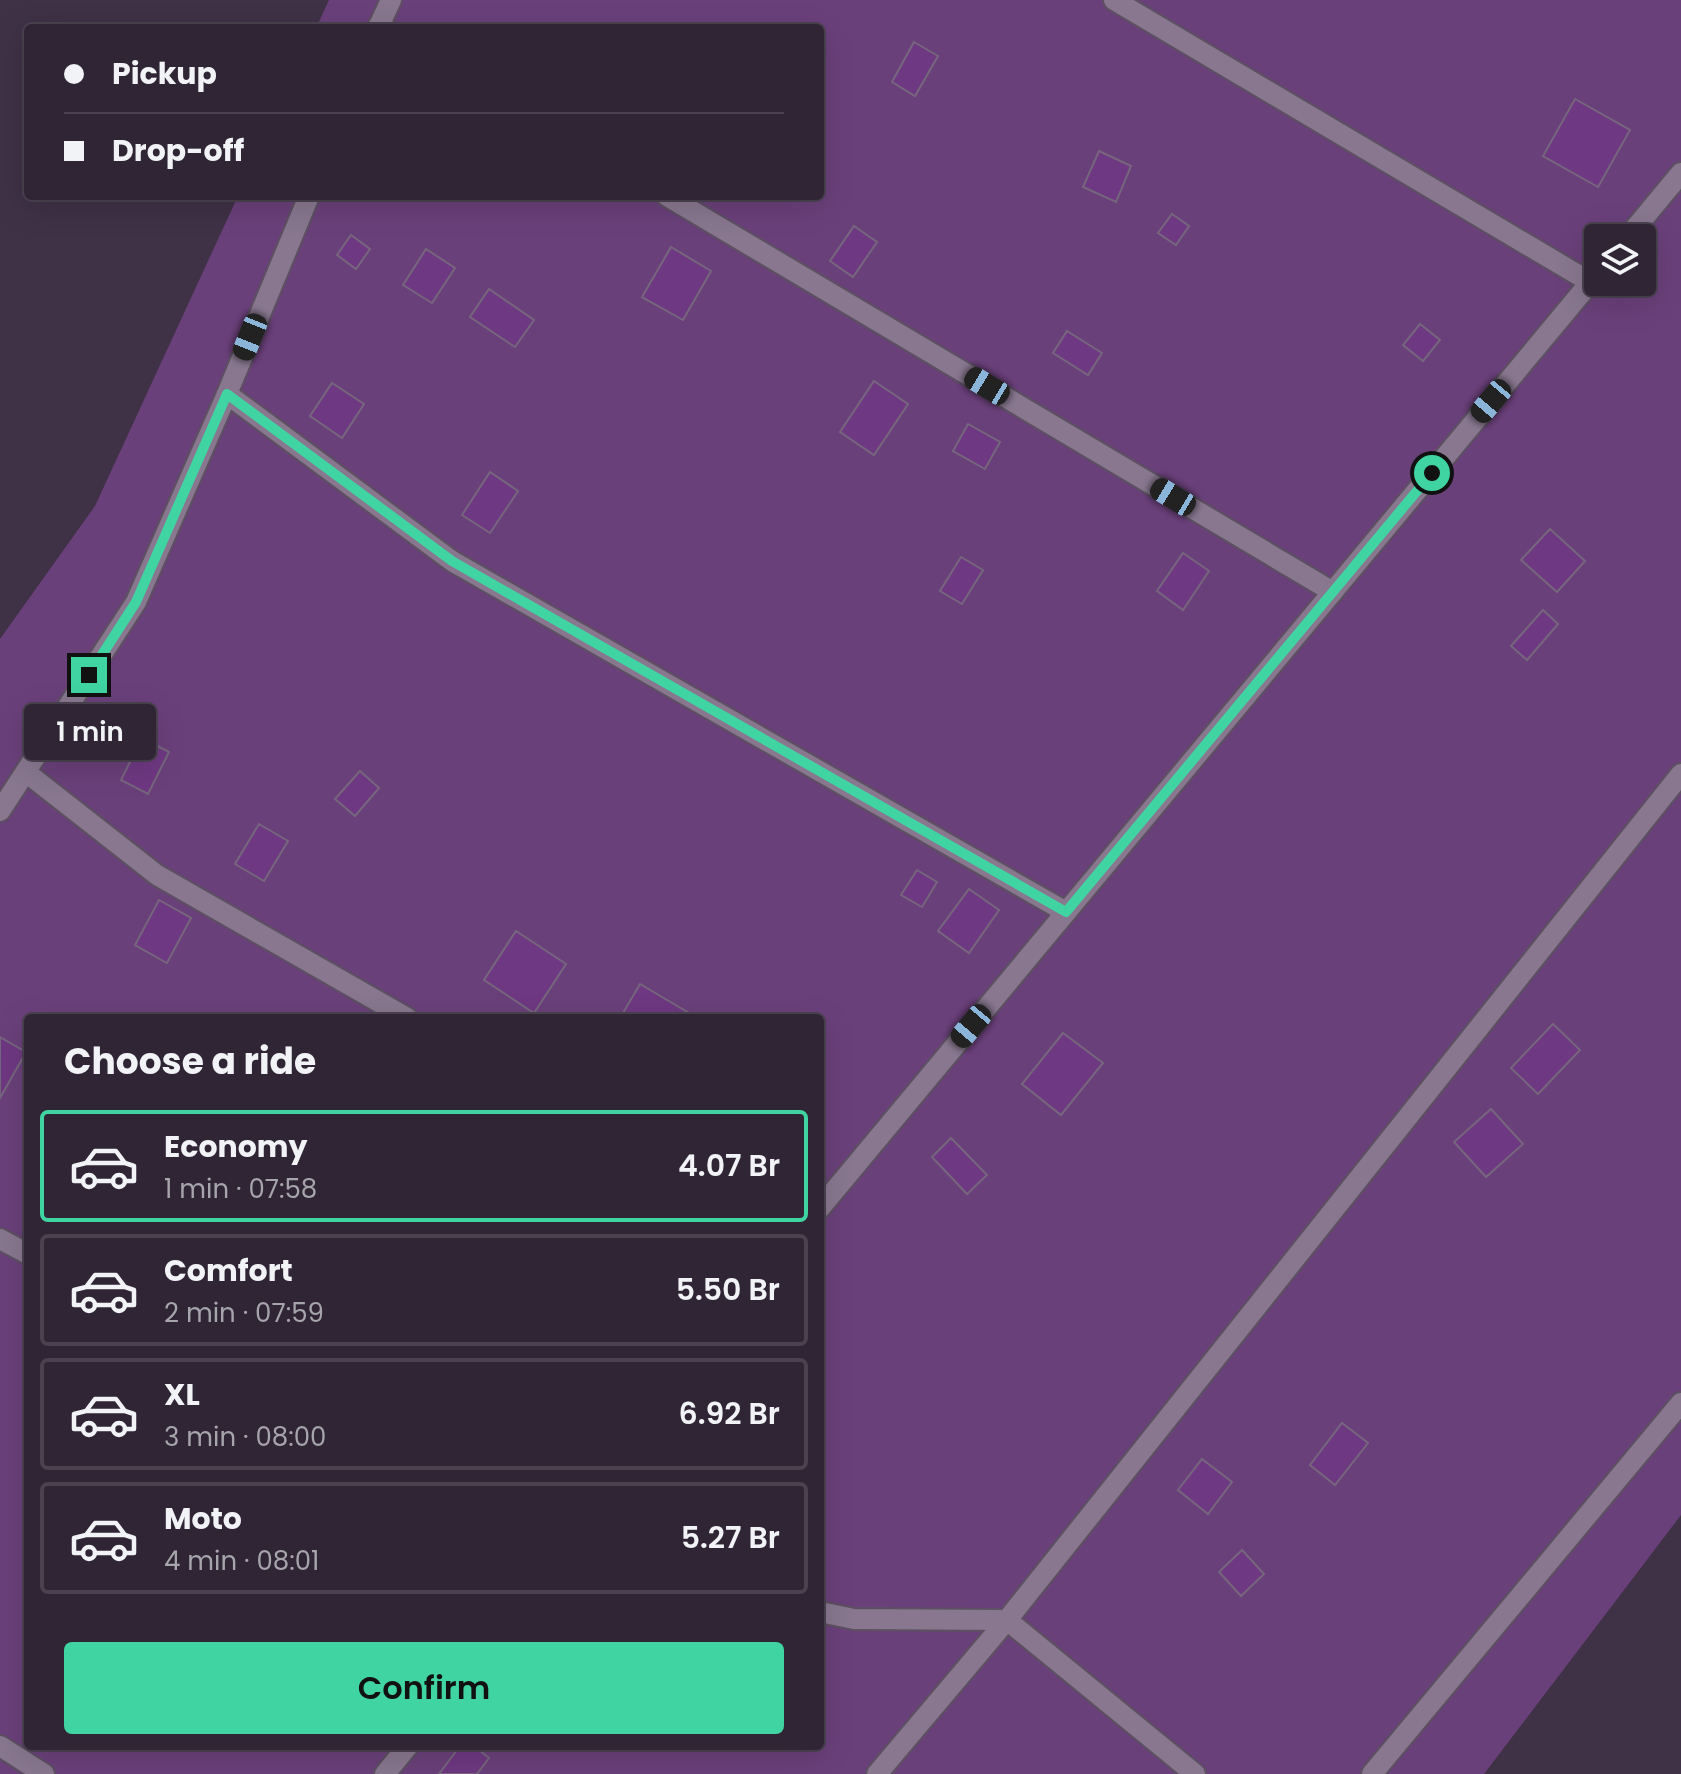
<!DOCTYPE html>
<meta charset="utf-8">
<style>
:root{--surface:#2f2534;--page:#3b3140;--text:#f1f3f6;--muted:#a7a5ac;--line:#4a424f;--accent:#40d4a2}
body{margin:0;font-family:Poppins,sans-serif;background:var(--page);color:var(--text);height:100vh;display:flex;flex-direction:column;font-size:30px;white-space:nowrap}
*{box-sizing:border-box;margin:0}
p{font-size:26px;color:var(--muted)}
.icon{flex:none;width:44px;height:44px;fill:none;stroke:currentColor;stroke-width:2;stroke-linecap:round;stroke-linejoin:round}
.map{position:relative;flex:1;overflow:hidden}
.panel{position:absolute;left:24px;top:1014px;width:800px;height:736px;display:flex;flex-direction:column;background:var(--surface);border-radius:8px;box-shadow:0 8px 32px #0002,0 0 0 2px var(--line)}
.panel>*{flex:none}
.hud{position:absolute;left:24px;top:24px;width:800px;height:176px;border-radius:8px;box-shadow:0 8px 32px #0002,0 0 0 2px var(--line);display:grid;align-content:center;height:176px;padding:0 40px;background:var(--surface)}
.tools{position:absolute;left:1584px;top:224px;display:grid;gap:16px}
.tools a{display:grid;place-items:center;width:72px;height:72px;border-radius:8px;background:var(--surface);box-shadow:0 8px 32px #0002,0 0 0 2px var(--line);font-size:40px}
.end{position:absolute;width:36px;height:36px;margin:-18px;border:10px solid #40d4a2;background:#111;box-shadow:0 0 0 4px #111}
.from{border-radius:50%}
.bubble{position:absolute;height:56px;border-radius:8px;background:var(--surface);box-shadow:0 8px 32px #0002,0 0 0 2px var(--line);font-size:26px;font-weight:600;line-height:56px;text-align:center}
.car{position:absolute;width:24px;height:48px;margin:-24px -12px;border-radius:10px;box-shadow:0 0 6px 2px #0007;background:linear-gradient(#222 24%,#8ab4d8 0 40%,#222 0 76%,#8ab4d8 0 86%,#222 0)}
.hud b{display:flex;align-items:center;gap:28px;height:76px;font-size:30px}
.hud b+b{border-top:2px solid var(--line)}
.hud i{width:20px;height:20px;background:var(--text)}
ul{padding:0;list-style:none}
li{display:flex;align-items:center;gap:24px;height:112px;margin:0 16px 12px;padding:0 24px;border:4px solid var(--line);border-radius:8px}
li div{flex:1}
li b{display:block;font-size:30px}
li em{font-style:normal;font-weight:600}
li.selected{border-color:var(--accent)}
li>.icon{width:72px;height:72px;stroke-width:1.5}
h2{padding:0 40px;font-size:36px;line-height:96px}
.button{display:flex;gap:16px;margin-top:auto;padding:16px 40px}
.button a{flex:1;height:92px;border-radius:8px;background:var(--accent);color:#111;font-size:32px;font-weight:600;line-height:92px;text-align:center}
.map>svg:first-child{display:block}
</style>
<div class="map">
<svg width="1681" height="1774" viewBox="0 0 1681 1774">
<rect width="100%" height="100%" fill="#3f3146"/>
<path fill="#6a407a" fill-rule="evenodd" d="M329,0h1352v1515l-197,259h-1484v-1135l95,-133 143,-310h582v-168h-504zM1598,238h44v44h-44zM28,1018h792v728h-792z"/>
<g fill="#6e3882" stroke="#76667d" stroke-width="2">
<polygon points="914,42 938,56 915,96 892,82"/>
<polygon points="1575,99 1630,130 1598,187 1543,156"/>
<polygon points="1099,151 1131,166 1116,202 1083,187"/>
<polygon points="1172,214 1189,226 1176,245 1158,233"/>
<polygon points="854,226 877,242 853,277 830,261"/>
<polygon points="351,235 370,249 356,269 337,255"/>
<polygon points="671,247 711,271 683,320 642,297"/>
<polygon points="426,249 455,268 432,303 403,285"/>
<polygon points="489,289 534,320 515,347 470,317"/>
<polygon points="1420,324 1440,340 1423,361 1403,345"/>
<polygon points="1067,331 1102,353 1088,375 1053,353"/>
<polygon points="874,381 908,404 874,455 840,432"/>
<polygon points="332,383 364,404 342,438 310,416"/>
<polygon points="968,424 1000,442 985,469 953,451"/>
<polygon points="490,472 518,491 490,533 462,515"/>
<polygon points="1550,529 1585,561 1557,592 1521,560"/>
<polygon points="1183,553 1209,571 1183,610 1157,591"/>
<polygon points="961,557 983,570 962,604 940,591"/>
<polygon points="1543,610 1558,624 1527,660 1511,646"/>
<polygon points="142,738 169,752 148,794 121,780"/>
<polygon points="360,771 379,788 355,816 335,799"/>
<polygon points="259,824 288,841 264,881 235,864"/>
<polygon points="917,870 937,882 922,907 901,895"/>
<polygon points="969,889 999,910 969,953 938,931"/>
<polygon points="159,900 191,918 167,963 135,945"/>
<polygon points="516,931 566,964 534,1013 484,980"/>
<polygon points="640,984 694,1016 693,1018 620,1018"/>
<polygon points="1553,1024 1580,1050 1538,1094 1511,1068"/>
<polygon points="1063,1033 1103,1063 1061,1115 1022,1084"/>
<polygon points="0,1037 26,1052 0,1098"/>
<polygon points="1491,1109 1523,1144 1486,1177 1454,1142"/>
<polygon points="951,1138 987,1175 967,1194 932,1157"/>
<polygon points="1342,1423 1368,1443 1335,1485 1310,1465"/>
<polygon points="1202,1459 1232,1482 1208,1514 1178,1490"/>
<polygon points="1242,1550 1264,1574 1241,1596 1219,1572"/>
<polygon points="460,1746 474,1746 489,1758 477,1774 439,1774"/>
</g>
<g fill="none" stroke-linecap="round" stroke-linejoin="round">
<g stroke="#5c5061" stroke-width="24">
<g id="service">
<polyline points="378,28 391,0"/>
<polyline points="0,811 136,602 227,394 309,196"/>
</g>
</g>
<g stroke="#5c5061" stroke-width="24">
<g id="minor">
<polyline points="1114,0 1590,282"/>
<polyline points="379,25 385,28"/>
<polyline points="667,196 1333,592"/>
<polyline points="1627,238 1681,173"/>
<polyline points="227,394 452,561 1066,912"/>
<polyline points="27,773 157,875 407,1018"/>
<polyline points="820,1208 1598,273"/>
<polyline points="0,1239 28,1254"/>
<polyline points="820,1612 854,1619 1007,1620 1195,1774"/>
<polyline points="0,1746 44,1774"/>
<polyline points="385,1774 408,1746"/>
<polyline points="877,1774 1007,1620 1681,774"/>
<polyline points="1372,1774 1681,1403"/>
</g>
</g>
<use href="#service" stroke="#88778f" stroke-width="20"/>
<use href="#minor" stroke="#88778f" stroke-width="20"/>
</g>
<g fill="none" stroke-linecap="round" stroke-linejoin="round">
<polyline stroke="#40d4a2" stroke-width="10" points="89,675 136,602 227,394 452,561 1066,912 1432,473"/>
</g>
</svg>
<div class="tools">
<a><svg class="icon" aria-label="layers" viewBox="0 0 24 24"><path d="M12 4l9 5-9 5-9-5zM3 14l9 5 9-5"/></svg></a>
</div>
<i class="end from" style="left:1432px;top:473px"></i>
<i class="end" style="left:89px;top:675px"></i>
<div class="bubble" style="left:24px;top:704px;width:132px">1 min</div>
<i class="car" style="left:250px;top:337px;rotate:202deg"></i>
<i class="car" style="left:987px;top:386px;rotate:301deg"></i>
<i class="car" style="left:1491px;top:401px;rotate:220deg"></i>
<i class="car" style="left:1173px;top:497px;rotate:301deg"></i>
<i class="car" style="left:971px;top:1026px;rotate:220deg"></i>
<div class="hud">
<b><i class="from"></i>Pickup</b>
<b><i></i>Drop-off</b>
</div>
<section class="panel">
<h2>Choose a ride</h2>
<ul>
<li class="selected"><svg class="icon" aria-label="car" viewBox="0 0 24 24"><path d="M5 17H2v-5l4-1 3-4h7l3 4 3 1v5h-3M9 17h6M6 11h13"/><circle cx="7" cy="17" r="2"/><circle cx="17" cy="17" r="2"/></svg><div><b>Economy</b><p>1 min · 07:58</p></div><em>4.07 Br</em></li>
<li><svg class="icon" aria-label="car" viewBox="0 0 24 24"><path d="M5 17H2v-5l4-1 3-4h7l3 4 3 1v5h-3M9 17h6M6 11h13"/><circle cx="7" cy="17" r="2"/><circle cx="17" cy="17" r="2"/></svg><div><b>Comfort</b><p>2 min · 07:59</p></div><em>5.50 Br</em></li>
<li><svg class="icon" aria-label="car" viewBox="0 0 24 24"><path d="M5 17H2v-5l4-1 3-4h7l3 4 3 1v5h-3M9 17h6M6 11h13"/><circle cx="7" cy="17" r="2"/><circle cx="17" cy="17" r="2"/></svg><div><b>XL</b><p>3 min · 08:00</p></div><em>6.92 Br</em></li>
<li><svg class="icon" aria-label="car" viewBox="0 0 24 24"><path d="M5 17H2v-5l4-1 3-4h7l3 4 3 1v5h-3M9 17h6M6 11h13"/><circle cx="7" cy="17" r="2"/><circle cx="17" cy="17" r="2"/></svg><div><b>Moto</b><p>4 min · 08:01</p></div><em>5.27 Br</em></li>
</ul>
<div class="button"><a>Confirm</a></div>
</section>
</div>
